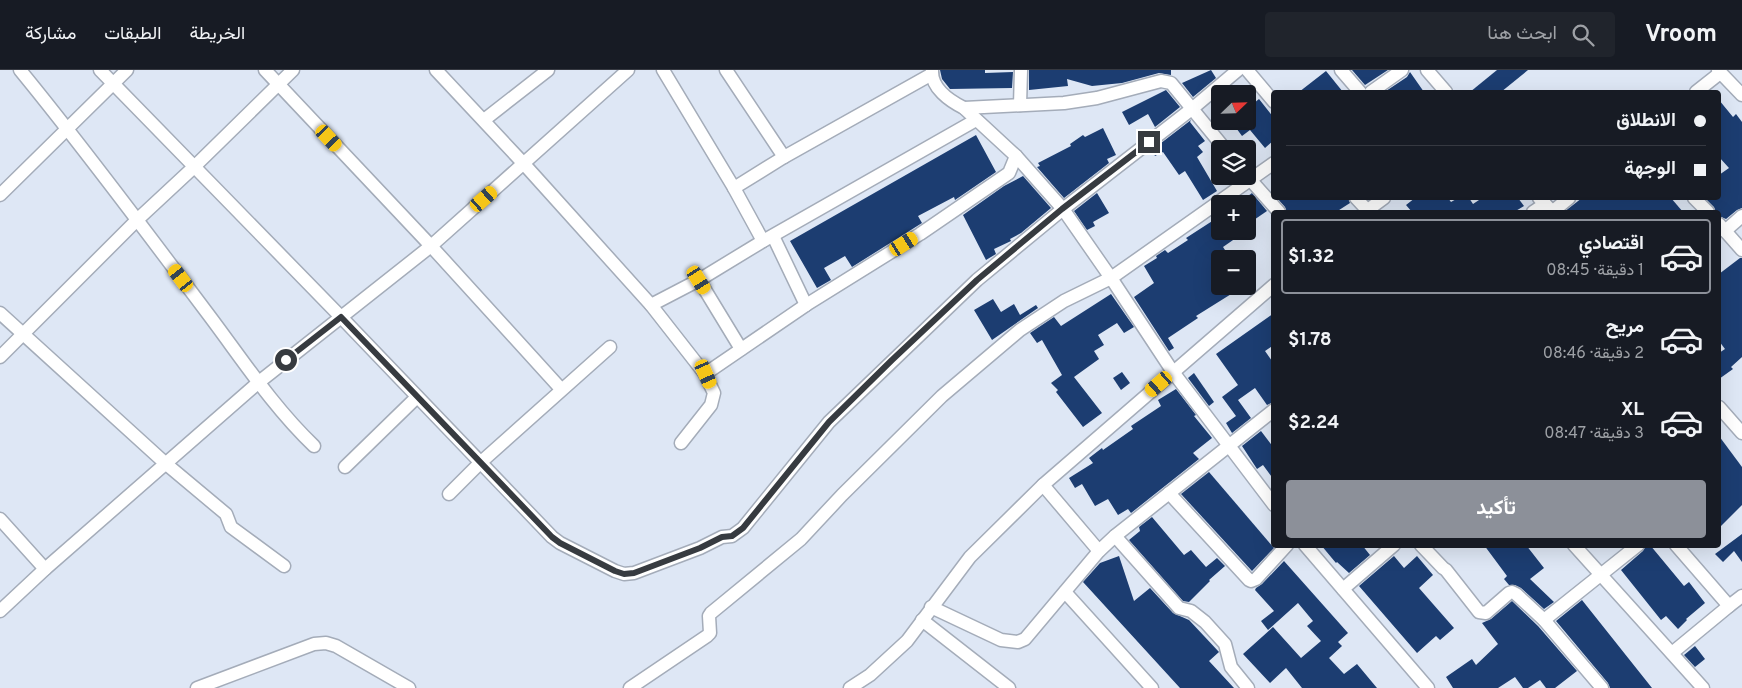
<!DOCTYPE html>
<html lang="ar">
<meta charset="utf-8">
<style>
:root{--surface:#171b24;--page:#20242c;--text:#f1f3f6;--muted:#9ea1a6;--line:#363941;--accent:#8c9099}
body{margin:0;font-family:Overpass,Vazirmatn,sans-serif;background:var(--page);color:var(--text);direction:rtl;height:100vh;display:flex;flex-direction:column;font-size:19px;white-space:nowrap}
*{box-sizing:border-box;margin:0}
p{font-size:16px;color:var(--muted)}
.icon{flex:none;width:28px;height:28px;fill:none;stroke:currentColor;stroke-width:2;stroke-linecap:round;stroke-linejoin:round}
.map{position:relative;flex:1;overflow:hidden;direction:ltr}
.panel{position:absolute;left:1271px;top:140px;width:450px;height:338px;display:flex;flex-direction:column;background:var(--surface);border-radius:5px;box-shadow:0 5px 20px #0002;direction:rtl}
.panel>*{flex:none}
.hud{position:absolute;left:1271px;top:20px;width:450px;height:110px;border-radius:5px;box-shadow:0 5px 20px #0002;direction:rtl;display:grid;align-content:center;height:110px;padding:0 15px;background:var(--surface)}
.needle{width:32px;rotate:67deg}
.tools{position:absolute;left:1211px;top:15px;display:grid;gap:10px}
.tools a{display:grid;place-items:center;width:45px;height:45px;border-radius:5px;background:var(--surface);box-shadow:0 5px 20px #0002;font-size:25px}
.end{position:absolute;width:22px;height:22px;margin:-11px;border:6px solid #373b40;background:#fff;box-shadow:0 0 0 2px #fff}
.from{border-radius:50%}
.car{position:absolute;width:15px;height:30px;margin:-15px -8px;border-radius:6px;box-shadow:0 0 4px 1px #0007;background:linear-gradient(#f5c518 24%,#345 0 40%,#f5c518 0 76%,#345 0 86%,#f5c518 0)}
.hud b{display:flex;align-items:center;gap:18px;height:48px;font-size:19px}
.hud b+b{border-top:1px solid var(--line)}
.hud i{width:12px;height:12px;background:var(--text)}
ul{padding:9px 0 0;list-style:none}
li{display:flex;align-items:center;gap:15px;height:75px;margin:0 10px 8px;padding:0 5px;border:2px solid transparent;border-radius:5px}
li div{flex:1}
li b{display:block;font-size:19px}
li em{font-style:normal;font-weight:700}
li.on{border-color:var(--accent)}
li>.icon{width:45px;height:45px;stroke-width:1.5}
.button{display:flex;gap:10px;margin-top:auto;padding:10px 15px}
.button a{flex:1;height:58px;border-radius:5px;background:var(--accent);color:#fff;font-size:20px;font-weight:700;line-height:58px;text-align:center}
header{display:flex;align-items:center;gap:30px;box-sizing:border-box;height:70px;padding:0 25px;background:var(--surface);border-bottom:1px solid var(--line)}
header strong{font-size:24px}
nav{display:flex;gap:28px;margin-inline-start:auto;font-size:18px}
.search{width:350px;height:45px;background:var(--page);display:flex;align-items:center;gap:12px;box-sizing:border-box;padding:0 18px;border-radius:5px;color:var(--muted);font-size:19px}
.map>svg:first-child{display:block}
</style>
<header>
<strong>Vroom</strong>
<div class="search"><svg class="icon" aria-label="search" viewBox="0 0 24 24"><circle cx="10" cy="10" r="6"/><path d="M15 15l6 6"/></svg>ابحث هنا</div>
<nav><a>الخريطة</a><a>الطبقات</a><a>مشاركة</a></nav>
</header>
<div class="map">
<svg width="1742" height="618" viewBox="0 0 1742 618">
<rect width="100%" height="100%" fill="#dee7f5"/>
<g fill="#1c3d71">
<polygon points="940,0 985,0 985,3 1013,2 1012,18 950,19 942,9"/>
<polygon points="1029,0 1171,0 1171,5 1159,3 1122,13 1092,16 1067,9 1068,16 1029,20"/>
<polygon points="1211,0 1216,8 1193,27 1182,13"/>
<polygon points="1352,0 1388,0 1365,15"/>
<polygon points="1497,0 1528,0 1501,22 1470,22"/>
<polygon points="1326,1 1343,22 1299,22"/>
<polygon points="1410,2 1424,22 1387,22 1386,21 1407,7"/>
<polygon points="1166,20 1180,37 1155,57 1148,44 1129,55 1122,42"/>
<polygon points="1259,29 1274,48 1274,70 1265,78 1250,60 1242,66 1231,51 1248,51 1248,38"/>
<polygon points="1719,30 1733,47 1736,44 1742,52 1742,138 1737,140 1726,149 1719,146 1719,142 1716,142 1714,137 1705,128 1719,128 1719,105 1729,98 1719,87"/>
<polygon points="1191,50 1190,52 1205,71 1198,76 1203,82 1197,87 1217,121 1203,130 1185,101 1179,105 1163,82 1155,86 1152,80"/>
<polygon points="1103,58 1116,85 1107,89 1109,93 1064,128 1037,97 1040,96 1038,93 1071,76 1070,74 1083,65 1085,67"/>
<polygon points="976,65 996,102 955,130 954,127 918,146 922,153 852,197 845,186 824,198 831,210 817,218 790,171"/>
<polygon points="1023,106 1051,138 1021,163 1010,169 1011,171 994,179 996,184 986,190 963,145 1004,116"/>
<polygon points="1097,123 1109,143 1093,152 1095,156 1087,160 1074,141"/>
<polygon points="1252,123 1267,141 1248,154 1248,126"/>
<polygon points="1277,128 1348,128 1350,133 1336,142 1287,142 1285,137"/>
<polygon points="1415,128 1448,128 1451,132 1458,128 1469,128 1473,134 1482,128 1518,128 1524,136 1514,142 1412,142 1406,135"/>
<polygon points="1582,128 1671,128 1683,142 1564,142"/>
<polygon points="1220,146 1220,161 1246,161 1223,177 1231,189 1220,189 1220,216 1244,216 1196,246 1198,248 1168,268 1174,278 1169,281 1134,227 1154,213 1144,196 1157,188 1156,186 1165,180 1168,183 1188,170 1186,168"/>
<polygon points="1740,188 1742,188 1742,287 1731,297 1733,299 1719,309 1719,283 1725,279 1719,271 1719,204"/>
<polygon points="1111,224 1134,257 1124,263 1117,253 1098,265 1104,275 1094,281 1099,289 1074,307 1102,343 1083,357 1056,322 1058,320 1051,313 1062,305 1042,270 1037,273 1030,263 1054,247 1061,256"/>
<polygon points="993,229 1001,242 1014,234 1020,245 1036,235 1038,238 992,270 974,240"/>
<polygon points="1274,243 1274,275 1265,281 1274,294 1274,332 1267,335 1255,318 1238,330 1251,348 1232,363 1226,353 1236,346 1222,327 1238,315 1216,284"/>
<polygon points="1122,302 1130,313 1121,320 1113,308"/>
<polygon points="1194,303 1214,332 1209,336 1188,308"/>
<polygon points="1176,319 1196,345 1194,346 1212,368 1193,383 1199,389 1131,443 1128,439 1118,445 1108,429 1095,436 1082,414 1075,418 1069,408 1093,393 1089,388 1102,378 1103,380 1133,359 1131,356 1161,336 1158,330"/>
<polygon points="1261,361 1274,378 1274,410 1263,395 1257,399 1242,376"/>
<polygon points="1719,366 1742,397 1742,435 1719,458"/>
<polygon points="1209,402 1274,478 1252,501 1181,424"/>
<polygon points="1152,447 1184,485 1191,480 1206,497 1217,488 1225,496 1209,510 1210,511 1189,532 1183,531 1129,470 1140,461 1139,457"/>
<polygon points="1742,464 1742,492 1734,481 1723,492 1715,484"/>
<polygon points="1321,475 1362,475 1370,485 1349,503 1337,492 1336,493"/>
<polygon points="1484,475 1526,475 1544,498 1530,509 1554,532 1544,539 1521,518 1515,515 1509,515 1504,509 1507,506"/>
<polygon points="1646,475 1650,475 1684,516 1689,512 1705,533 1686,549 1687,550 1678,559 1666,546 1661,550 1621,500 1643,481"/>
<polygon points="1119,486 1134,531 1150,518 1173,543 1189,550 1219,582 1209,591 1234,618 1180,618 1083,512 1100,493"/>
<polygon points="1394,486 1404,498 1417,486 1433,505 1419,518 1454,558 1440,570 1436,566 1417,583 1359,516"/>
<polygon points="1284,491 1348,563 1338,572 1342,576 1329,588 1344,604 1357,594 1377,618 1302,618 1286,598 1270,613 1243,584 1273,557 1301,588 1321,571 1307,556 1313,551 1298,533 1268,560 1261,551 1274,541 1255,520 1256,518 1262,514"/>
<polygon points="1582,530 1652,618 1610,618 1608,613 1556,551"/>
<polygon points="1512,531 1538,556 1577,601 1555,618 1546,618 1540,610 1528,618 1523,618 1515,607 1498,618 1453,618 1446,607 1472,589 1476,595 1498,574 1482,553 1491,549"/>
<polygon points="1695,576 1705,589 1695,597 1684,585"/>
</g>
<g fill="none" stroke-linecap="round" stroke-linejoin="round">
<g stroke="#a4acb9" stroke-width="15">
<g id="minor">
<path d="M20,0c64,78 124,159 185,240 35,46 67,96 109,136"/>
<polyline points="100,0 341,247 552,467 560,473 615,501 624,504 634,503 700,478 722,467 732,466 743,458 829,352 977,210 1063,139 1193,38 1238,0"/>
<polyline points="265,0 431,176 561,319"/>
<polyline points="436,0 524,94 651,235 705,304 714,323 711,335 681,373"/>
<polyline points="663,0 734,118 763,171"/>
<polyline points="726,0 784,87"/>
<path d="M932,0c-1,18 18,31 32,38l52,48 47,53 48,69 62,94 101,133"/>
<polyline points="1247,0 1274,32"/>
<polyline points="1341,0 1360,22"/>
<polyline points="1427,0 1446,22"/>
<polyline points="1718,0 1742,25"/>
<polyline points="1371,22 1402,0"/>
<polyline points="1696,22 1720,3"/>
<polyline points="1020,35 1021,0"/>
<polyline points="964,38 1064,33 1097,28 1161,11 1171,13 1225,79"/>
<polyline points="484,50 548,0"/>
<polyline points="1247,106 1279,142"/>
<polyline points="734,118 784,87 932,4"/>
<polyline points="0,125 127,0"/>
<polyline points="1356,128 1369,142"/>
<polyline points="1539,128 1553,142"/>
<polyline points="1694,128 1708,142"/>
<polyline points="1365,142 1384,128"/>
<polyline points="1533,142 1545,134"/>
<polyline points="1552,142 1569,128"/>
<polyline points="1719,154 1742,180"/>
<polyline points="1725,161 1742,146"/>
<polyline points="773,166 806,235"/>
<polyline points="699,210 741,279"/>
<polyline points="651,235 699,210 763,171 976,50"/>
<polyline points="0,243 165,393 226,444 231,457 284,496"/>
<polyline points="0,287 137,150 194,97 293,0"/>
<polyline points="705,304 806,235 920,164 1009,103 1016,86"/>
<polyline points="1719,337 1742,363"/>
<polyline points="345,397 417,327"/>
<polyline points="1043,415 1099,481"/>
<polyline points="1169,423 1249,510 1251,511 1256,509 1287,475"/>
<polyline points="449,424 480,393 610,277"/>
<polyline points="0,449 45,499"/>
<polyline points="1115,466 1179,538 1191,541 1205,552 1225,574 1231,597 1248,618"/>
<polyline points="1305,475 1428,618"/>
<polyline points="1421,475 1443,498 1446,500 1479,542 1486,543 1509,523 1512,522 1516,524 1544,550 1602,618"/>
<polyline points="1574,475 1703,618"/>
<polyline points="1676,475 1729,536 1742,526"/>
<polyline points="1343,519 1394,475"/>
<polyline points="1065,522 1152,618"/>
<polyline points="931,537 1001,570 1018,572 1025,569 1099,481 1115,466 1274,340"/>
<polyline points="0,541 45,499 259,312 431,176 628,0"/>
<polyline points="922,550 1009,618"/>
<polyline points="1544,550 1638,475"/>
<polyline points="1672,583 1729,536"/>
<polyline points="197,618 314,574 326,573 336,576 409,618"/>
<polyline points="630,618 707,566 710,563 709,546 711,543 801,469 842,425 942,326 1020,260 1064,231 1111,208 1274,93"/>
<polyline points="850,618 870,605 907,571 970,487 1043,415 1274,215"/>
</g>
</g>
<use href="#minor" stroke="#fff" stroke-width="12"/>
</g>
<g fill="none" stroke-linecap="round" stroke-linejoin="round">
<polyline stroke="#373b40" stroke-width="6" points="286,290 341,247 552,467 560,473 615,501 624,504 634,503 700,478 722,467 732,466 743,458 829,352 892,290 977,210 1062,139 1149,72"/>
</g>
</svg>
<div class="tools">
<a><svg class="needle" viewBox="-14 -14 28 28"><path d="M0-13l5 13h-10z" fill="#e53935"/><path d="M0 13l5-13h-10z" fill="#9ea1a6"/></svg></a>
<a><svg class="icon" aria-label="layers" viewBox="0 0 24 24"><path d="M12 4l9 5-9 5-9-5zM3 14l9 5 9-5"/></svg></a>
<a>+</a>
<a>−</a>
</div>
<i class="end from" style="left:286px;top:290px"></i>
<i class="end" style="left:1149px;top:72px"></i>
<i class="car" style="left:329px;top:68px;rotate:137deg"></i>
<i class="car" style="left:484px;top:129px;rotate:49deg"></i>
<i class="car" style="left:904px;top:174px;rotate:58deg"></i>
<i class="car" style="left:181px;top:208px;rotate:323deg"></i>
<i class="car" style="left:699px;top:210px;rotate:148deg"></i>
<i class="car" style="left:706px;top:304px;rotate:156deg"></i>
<i class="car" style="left:1159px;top:314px;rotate:229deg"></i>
<div class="hud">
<b><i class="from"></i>الانطلاق</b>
<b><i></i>الوجهة</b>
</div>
<section class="panel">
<ul>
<li class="on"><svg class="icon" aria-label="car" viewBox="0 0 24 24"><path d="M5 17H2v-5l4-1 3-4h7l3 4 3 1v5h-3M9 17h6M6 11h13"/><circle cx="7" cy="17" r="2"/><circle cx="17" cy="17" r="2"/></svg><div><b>اقتصادي</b><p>1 دقيقة · 08:45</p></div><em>$1.32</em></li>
<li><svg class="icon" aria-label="car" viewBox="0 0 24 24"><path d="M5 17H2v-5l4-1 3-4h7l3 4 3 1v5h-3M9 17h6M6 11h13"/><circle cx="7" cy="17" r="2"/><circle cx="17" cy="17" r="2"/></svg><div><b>مريح</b><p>2 دقيقة · 08:46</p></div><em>$1.78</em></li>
<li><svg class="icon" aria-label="car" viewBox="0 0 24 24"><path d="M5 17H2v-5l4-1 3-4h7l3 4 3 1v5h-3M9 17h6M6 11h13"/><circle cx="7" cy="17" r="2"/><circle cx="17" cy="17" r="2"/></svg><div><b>XL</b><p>3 دقيقة · 08:47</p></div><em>$2.24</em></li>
</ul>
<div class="button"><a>تأكيد</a></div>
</section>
</div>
